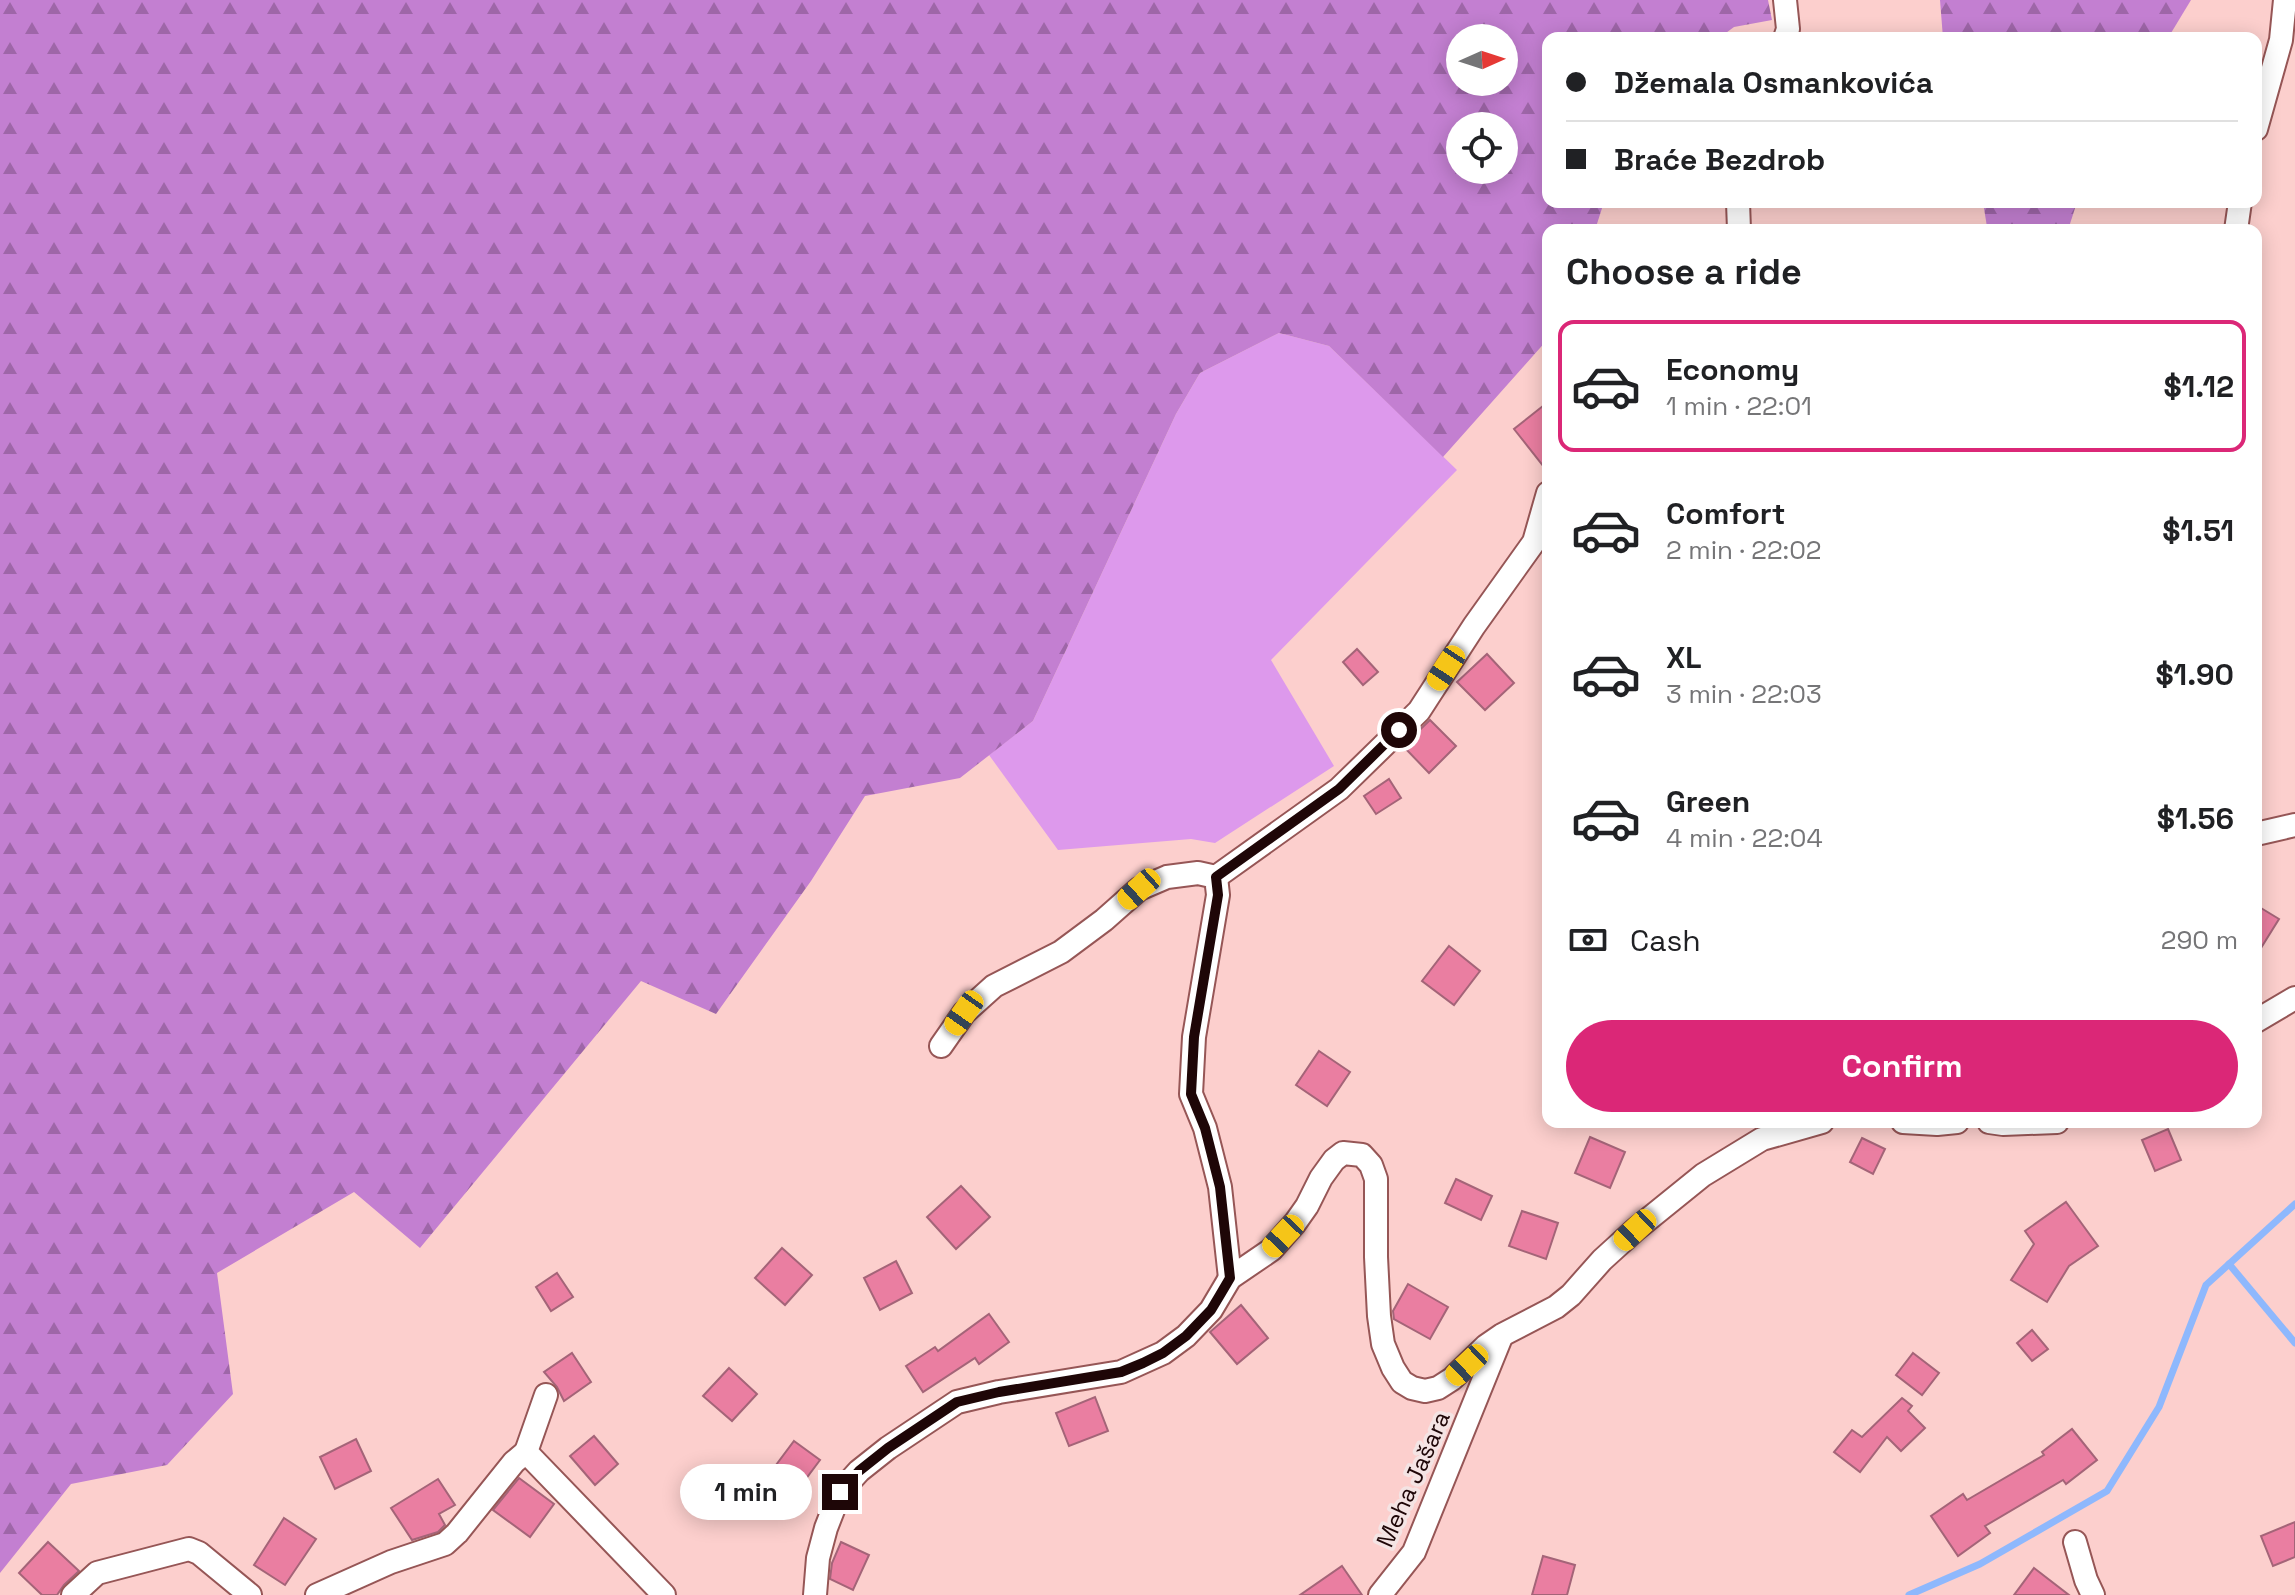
<!DOCTYPE html>
<meta charset="utf-8">
<style>
:root{--surface:#fff;--page:#f2f2f2;--text:#202124;--muted:#757577;--line:#e0e0e0;--accent:#db2777}
body{margin:0;font-family:"Space Grotesk",sans-serif;background:var(--page);color:var(--text);height:100vh;display:flex;flex-direction:column;font-size:30px;white-space:nowrap}
*{box-sizing:border-box;margin:0}
p{font-size:26px;color:var(--muted)}
.icon{flex:none;width:44px;height:44px;fill:none;stroke:currentColor;stroke-width:2;stroke-linecap:round;stroke-linejoin:round}
.map{position:relative;flex:1;overflow:hidden}
.details{position:absolute;left:1542px;top:224px;width:720px;height:904px;display:flex;flex-direction:column;background:var(--surface);border-radius:16px;box-shadow:0 4px 20px #0003}
.details>*{flex:none}
.guide{position:absolute;left:1542px;top:32px;width:720px;height:176px;border-radius:16px;box-shadow:0 4px 20px #0003;display:grid;align-content:center;height:176px;padding:0 24px;background:var(--surface)}
.needle{width:52px;rotate:87deg}
.tools{position:absolute;left:1446px;top:24px;display:grid;gap:16px}
.tools a{display:grid;place-items:center;width:72px;height:72px;border-radius:50%;background:var(--surface);box-shadow:0 4px 20px #0003;font-size:40px}
.end{position:absolute;width:36px;height:36px;margin:-18px;border:10px solid #1e0607;background:#fff;box-shadow:0 0 0 4px #fff}
.from{border-radius:50%}
.bubble{position:absolute;height:56px;border-radius:28px;background:var(--surface);box-shadow:0 4px 20px #0003;font-size:26px;font-weight:700;line-height:56px;text-align:center}
.car{position:absolute;width:24px;height:48px;margin:-24px -12px;border-radius:10px;box-shadow:0 0 6px 2px #0007;background:linear-gradient(#f5c518 24%,#345 0 40%,#f5c518 0 76%,#345 0 86%,#f5c518 0)}
.guide b{display:flex;align-items:center;gap:28px;height:76px;font-size:30px}
.guide b+b{border-top:2px solid var(--line)}
.guide i{width:20px;height:20px;background:var(--text)}
ul{padding:0;list-style:none}
li{display:flex;align-items:center;gap:24px;height:132px;margin:0 16px 12px;padding:0 8px;border:4px solid transparent;border-radius:16px}
li div{flex:1}
li b{display:block;font-size:30px}
li em{font-style:normal;font-weight:700}
li.selected{border-color:var(--accent)}
li>.icon{width:72px;height:72px;stroke-width:1.5}
h2{padding:0 24px;font-size:36px;line-height:96px}
.pay{display:flex;align-items:center;gap:20px;height:88px;padding:0 24px;font-size:30px}
.pay p{margin-inline-start:auto}
.button{display:flex;gap:16px;margin-top:auto;padding:16px 24px}
.button a{flex:1;height:92px;border-radius:48px;background:var(--accent);color:#fff;font-size:32px;font-weight:700;line-height:92px;text-align:center}
.map>svg:first-child{display:block}
</style>
<div class="map">
<svg width="2295" height="1595" viewBox="0 0 2295 1595">
<defs>
<pattern id="forest-firs" width="22" height="20" patternUnits="userSpaceOnUse" patternTransform="scale(2)"><rect width="22" height="20" fill="#c37fd1"/><path d="M5 1l3.5 6h-7zM16 11l3.5 6h-7z" fill="#9e66a8"/></pattern>
</defs>
<rect width="100%" height="100%" fill="#fccfcd"/>
<polygon fill="#dd99ec" points="1279,333 1329,346 1457,470 1271,660 1334,766 1215,843 1191,839 1058,850 989,755 1033,721 1176,414 1200,373"/>
<g fill="url(#forest-firs)" fill-rule="evenodd">
<path d="M0,0h1768l4,20 -38,7 -15,11h-171v164h56l-9,28h-47v109l-105,118 -114,-111 -50,-13 -79,40 -24,41 -143,307 -73,57 -95,18 -54,85 -95,133 -75,-33 -221,267 -66,-56 -137,81 16,121 -66,71 -96,19 -71,89zM1504,38v44h-44v-44zM1460,126h44v44h-44z"/>
<polygon points="1940,0 2191,0 2168,38 1943,38"/>
<polygon points="1983,202 2077,202 2068,230 2000,230 1987,227"/>
</g>
<g fill="none" stroke-linecap="round" stroke-linejoin="round">
<g stroke="#8eb8fd" stroke-width="7">
<polyline points="2229,1264 2295,1343"/>
<polyline points="1909,1595 1980,1564 2107,1491 2159,1407 2206,1285 2295,1204"/>
</g>
</g>
<g fill="#ea7ea1" stroke="#a46478" stroke-width="2">
<polygon points="1548,402 1548,472 1514,429"/>
<polygon points="1357,649 1378,672 1363,685 1343,662"/>
<polygon points="1487,654 1514,683 1485,710 1457,682"/>
<polygon points="1430,720 1456,746 1429,773 1403,746"/>
<polygon points="1389,779 1401,798 1376,814 1364,796"/>
<polygon points="2256,905 2279,919 2256,956"/>
<polygon points="1449,946 1480,971 1454,1005 1422,981"/>
<polygon points="1319,1051 1350,1072 1327,1106 1296,1085"/>
<polygon points="2168,1129 2181,1160 2155,1171 2142,1140"/>
<polygon points="1590,1137 1625,1152 1610,1188 1575,1173"/>
<polygon points="1862,1138 1885,1149 1873,1174 1850,1162"/>
<polygon points="1456,1179 1492,1196 1481,1220 1445,1203"/>
<polygon points="961,1186 990,1217 956,1249 927,1217"/>
<polygon points="2066,1202 2098,1246 2069,1266 2047,1302 2011,1280 2034,1244 2025,1231"/>
<polygon points="1522,1211 1558,1223 1546,1259 1509,1246"/>
<polygon points="782,1248 812,1275 785,1305 755,1278"/>
<polygon points="896,1261 912,1293 880,1310 864,1278"/>
<polygon points="557,1273 573,1297 551,1311 536,1287"/>
<polygon points="1408,1284 1448,1307 1430,1339 1394,1319 1393,1311"/>
<polygon points="1241,1305 1268,1338 1237,1364 1210,1332"/>
<polygon points="989,1314 1009,1342 979,1364 975,1358 923,1392 906,1366 935,1347 938,1351"/>
<polygon points="2032,1330 2048,1349 2032,1361 2017,1343"/>
<polygon points="572,1353 591,1382 564,1401 557,1387 544,1372"/>
<polygon points="1913,1353 1939,1373 1922,1395 1896,1375"/>
<polygon points="729,1368 757,1394 732,1421 703,1396"/>
<polygon points="1095,1397 1108,1431 1069,1446 1056,1413"/>
<polygon points="1902,1398 1912,1406 1908,1411 1925,1428 1901,1451 1887,1437 1860,1472 1834,1452 1852,1430 1862,1437"/>
<polygon points="2072,1429 2097,1460 2066,1484 2063,1480 1985,1526 1990,1533 1958,1556 1931,1516 1963,1494 1967,1500 2044,1455 2042,1452"/>
<polygon points="594,1436 618,1464 595,1485 570,1456"/>
<polygon points="356,1439 371,1471 335,1489 320,1457"/>
<polygon points="794,1441 820,1460 802,1484 776,1465"/>
<polygon points="519,1478 554,1504 530,1537 493,1510"/>
<polygon points="438,1479 455,1505 439,1514 445,1525 438,1532 412,1540 391,1508"/>
<polygon points="284,1518 316,1539 285,1585 254,1565"/>
<polygon points="2295,1522 2295,1557 2273,1566 2261,1536"/>
<polygon points="48,1542 79,1571 64,1585 57,1595 42,1595 19,1573"/>
<polygon points="841,1542 869,1555 853,1590 830,1579 832,1563"/>
<polygon points="1543,1556 1575,1565 1567,1595 1532,1595"/>
<polygon points="1342,1566 1362,1595 1300,1595"/>
<polygon points="2034,1568 2069,1595 2014,1595"/>
</g>
<g fill="none" stroke-linecap="round" stroke-linejoin="round">
<g stroke="#965656" stroke-width="26">
<g id="minor">
<polyline points="1785,38 1788,29 1785,0"/>
<polyline points="2256,129 2281,40 2285,0"/>
<polyline points="1738,202 1739,230"/>
<polyline points="2236,230 2240,202"/>
<polyline points="2256,834 2295,825"/>
<polyline points="1216,877 1339,789 1419,711 1474,626 1534,542 1548,493"/>
<polyline points="2256,1021 2295,998"/>
<polyline points="941,1046 964,1013 994,986 1061,952 1104,920 1139,889 1167,877 1198,873 1216,877 1218,895 1194,1037 1191,1094 1205,1128 1220,1187 1230,1278"/>
<polyline points="1903,1122 1937,1124 1957,1122"/>
<polyline points="1989,1122 2003,1124 2057,1122"/>
<polyline points="546,1395 526,1452 664,1595"/>
<polyline points="2075,1542 2086,1580 2093,1595"/>
<polyline points="73,1595 97,1573 189,1549 199,1553 250,1595"/>
<polyline points="317,1595 391,1562 445,1544 457,1533 514,1462 526,1452"/>
<polyline points="815,1595 818,1558 826,1528 840,1492 859,1471 888,1448 957,1402 999,1392 1121,1372 1163,1353 1186,1336 1211,1310 1230,1278 1271,1250 1295,1223 1307,1206 1321,1178 1334,1160 1343,1153 1362,1155 1371,1165 1376,1179 1376,1257 1379,1316 1383,1344 1393,1368 1402,1382 1412,1388 1425,1391 1438,1388 1452,1379 1486,1346 1502,1335 1556,1307 1571,1295 1602,1260 1635,1230 1703,1175 1762,1139 1822,1122"/>
<polyline points="1380,1595 1414,1552 1501,1337"/>
</g>
</g>
<use href="#minor" stroke="#fff" stroke-width="22"/>
</g>
<g fill="none" stroke-linecap="round" stroke-linejoin="round">
<polyline stroke="#1e0607" stroke-width="10" points="840,1492 859,1471 888,1448 957,1402 999,1392 1121,1372 1143,1363 1163,1353 1186,1336 1211,1310 1220,1295 1230,1278 1220,1187 1205,1128 1191,1094 1194,1037 1218,895 1216,877 1339,789 1399,730"/>
</g>
<g text-anchor="middle" dominant-baseline="central" stroke-width="7" stroke-linejoin="round" paint-order="stroke">
<g font-size="24" fill="#1e0607" stroke="#f4e4e4">
<text transform="translate(1413 1479) rotate(-66)">Meha Jašara</text>
</g>
</g>
</svg>
<div class="tools">
<a><svg class="needle" viewBox="-14 -14 28 28"><path d="M0-13l5 13h-10z" fill="#e53935"/><path d="M0 13l5-13h-10z" fill="#757577"/></svg></a>
<a><svg class="icon" aria-label="locate" viewBox="0 0 24 24"><circle cx="12" cy="12" r="6"/><path d="M12 2v4M12 18v4M2 12h4M18 12h4"/></svg></a>
</div>
<i class="end from" style="left:1399px;top:730px"></i>
<i class="end" style="left:840px;top:1492px"></i>
<div class="bubble" style="left:680px;top:1464px;width:132px">1 min</div>
<i class="car" style="left:1446px;top:668px;rotate:213deg"></i>
<i class="car" style="left:1139px;top:889px;rotate:228deg"></i>
<i class="car" style="left:964px;top:1013px;rotate:215deg"></i>
<i class="car" style="left:1635px;top:1230px;rotate:227deg"></i>
<i class="car" style="left:1283px;top:1236px;rotate:223deg"></i>
<i class="car" style="left:1467px;top:1365px;rotate:227deg"></i>
<div class="guide">
<b><i class="from"></i>Džemala Osmankovića</b>
<b><i></i>Braće Bezdrob</b>
</div>
<section class="details">
<h2>Choose a ride</h2>
<ul>
<li class="selected"><svg class="icon" aria-label="car" viewBox="0 0 24 24"><path d="M5 17H2v-5l4-1 3-4h7l3 4 3 1v5h-3M9 17h6M6 11h13"/><circle cx="7" cy="17" r="2"/><circle cx="17" cy="17" r="2"/></svg><div><b>Economy</b><p>1 min · 22:01</p></div><em>$1.12</em></li>
<li><svg class="icon" aria-label="car" viewBox="0 0 24 24"><path d="M5 17H2v-5l4-1 3-4h7l3 4 3 1v5h-3M9 17h6M6 11h13"/><circle cx="7" cy="17" r="2"/><circle cx="17" cy="17" r="2"/></svg><div><b>Comfort</b><p>2 min · 22:02</p></div><em>$1.51</em></li>
<li><svg class="icon" aria-label="car" viewBox="0 0 24 24"><path d="M5 17H2v-5l4-1 3-4h7l3 4 3 1v5h-3M9 17h6M6 11h13"/><circle cx="7" cy="17" r="2"/><circle cx="17" cy="17" r="2"/></svg><div><b>XL</b><p>3 min · 22:03</p></div><em>$1.90</em></li>
<li><svg class="icon" aria-label="car" viewBox="0 0 24 24"><path d="M5 17H2v-5l4-1 3-4h7l3 4 3 1v5h-3M9 17h6M6 11h13"/><circle cx="7" cy="17" r="2"/><circle cx="17" cy="17" r="2"/></svg><div><b>Green</b><p>4 min · 22:04</p></div><em>$1.56</em></li>
</ul>
<div class="pay"><svg class="icon" aria-label="cash" viewBox="0 0 24 24"><path d="M3 7h18v10H3z"/><circle cx="12" cy="12" r="2"/></svg>Cash<p>290 m</p></div>
<div class="button"><a>Confirm</a></div>
</section>
</div>
